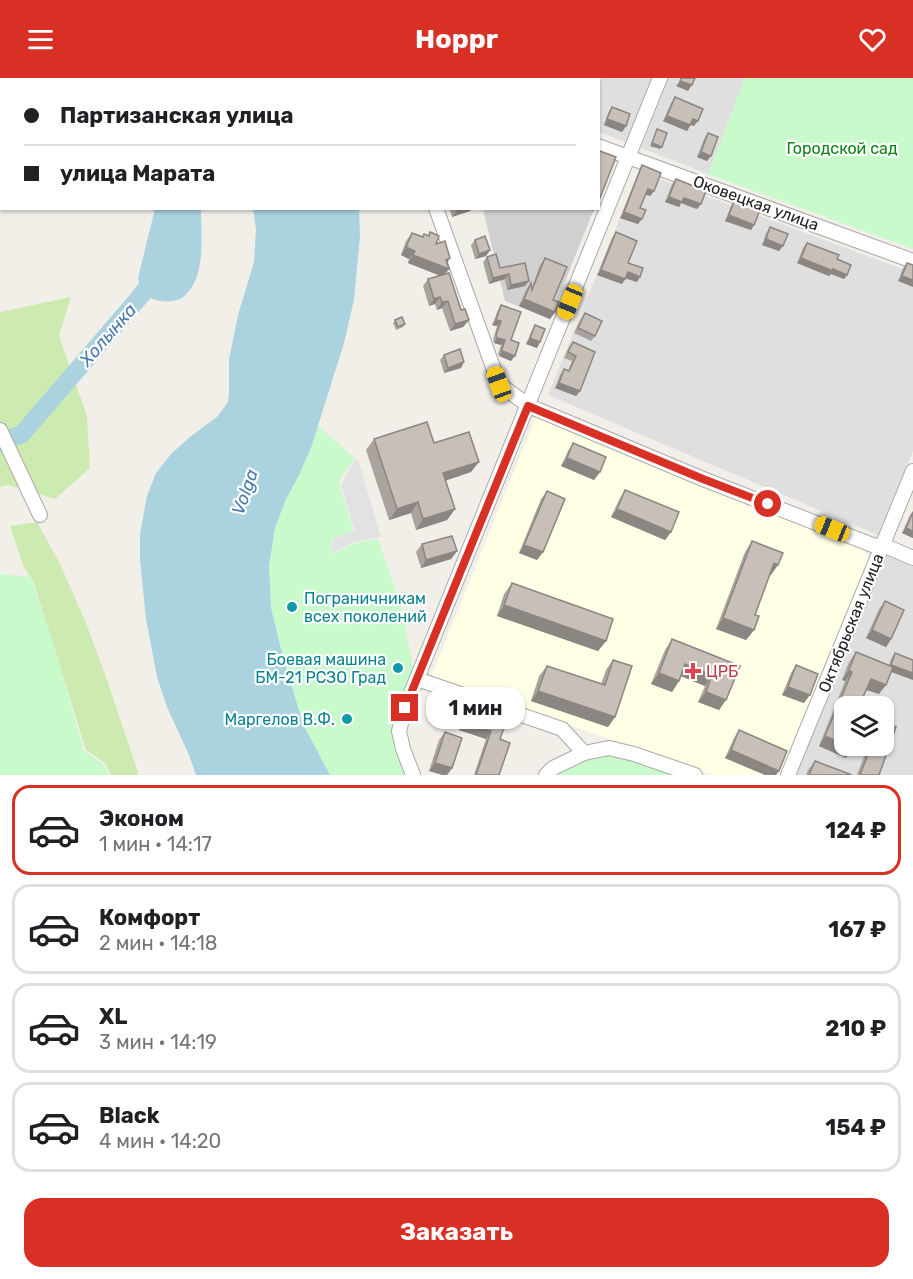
<!DOCTYPE html>
<html lang="ru">
<meta charset="utf-8">
<style>
:root{--surface:#fff;--page:#f2f2f2;--text:#202124;--muted:#757577;--line:#e0e0e0;--accent:#d93025}
body{margin:0;font-family:Rubik,sans-serif;background:var(--page);color:var(--text);height:100vh;display:flex;flex-direction:column;font-size:22px;white-space:nowrap}
*{box-sizing:border-box;margin:0}
p{font-size:20px;color:var(--muted)}
.icon{flex:none;width:33px;height:33px;fill:none;stroke:currentColor;stroke-width:2;stroke-linecap:round;stroke-linejoin:round}
.map{position:relative;height:697px;overflow:hidden}
.side{display:flex;flex-direction:column;background:var(--surface);flex:1}
.side>*{flex:none}
.banner{position:absolute;left:0px;top:0px;width:600px;height:132px;box-shadow:0 2px 4px #0004;display:grid;align-content:center;height:132px;padding:0 24px;background:var(--surface)}
.controls{position:absolute;left:834px;top:618px;display:grid;gap:12px}
.controls a{display:grid;place-items:center;width:60px;height:60px;border-radius:12px;background:var(--surface);box-shadow:0 2px 4px #0004;font-size:30px}
.end{position:absolute;width:27px;height:27px;margin:-14px;border:8px solid #d93025;background:#fff;box-shadow:0 0 0 3px #fff}
.from{border-radius:50%}
.bubble{position:absolute;height:42px;border-radius:18px;background:var(--surface);box-shadow:0 2px 4px #0004;font-size:20px;font-weight:700;line-height:42px;text-align:center}
.car{position:absolute;width:18px;height:36px;margin:-18px -9px;border-radius:8px;box-shadow:0 0 4px 2px #0007;background:linear-gradient(#f5c518 24%,#345 0 40%,#f5c518 0 76%,#345 0 86%,#f5c518 0)}
.banner b{display:flex;align-items:center;gap:21px;height:57px;font-size:22px}
.banner b+b{border-top:2px solid var(--line)}
.banner i{width:15px;height:15px;background:var(--text)}
ul{padding:10px 0 0;list-style:none}
li{display:flex;align-items:center;gap:18px;height:90px;margin:0 12px 9px;padding:0 12px;border:3px solid var(--line);border-radius:18px}
li div{flex:1}
li b{display:block;font-size:22px}
li em{font-style:normal;font-weight:700}
li.on{border-color:var(--accent)}
li>.icon{width:54px;height:54px;stroke-width:1.5}
.button{display:flex;gap:12px;margin-top:auto;padding:12px 24px}
.button a{flex:1;height:69px;border-radius:18px;background:var(--accent);color:#fff;font-size:24px;font-weight:700;line-height:69px;text-align:center}
header{display:flex;justify-content:space-between;align-items:center;height:78px;padding:0 24px;background:var(--accent);color:#fff;font-size:27px;font-weight:700}
.map>svg:first-child{display:block}
</style>
<header><svg class="icon" aria-label="menu" viewBox="0 0 24 24"><path d="M4 6h16M4 12h16M4 18h16"/></svg>Hoppr<svg class="icon" aria-label="heart" viewBox="0 0 24 24"><path d="M12 20l-8-8c-3-5 5-10 8-4 3-6 11-1 8 4z"/></svg></header>
<div class="map">
<svg width="913" height="697" viewBox="0 0 913 697">
<rect width="100%" height="100%" fill="#f2efe9"/>
<g fill="#e0dfdf" fill-rule="evenodd">
<polygon points="457,0 656,0 630,66 599,54 598,2 461,2"/>
<polygon points="668,0 745,0 708,96 641,70"/>
<polygon points="639,93 913,195 913,373 878,457 548,317"/>
<path d="M889,474l24,10v213h-120zM844,628h40v40h-40z"/>
</g>
<polygon fill="#ffffe5" points="537,336 862,469 870,483 780,697 714,697 431,599"/>
<polygon fill="#d0d0d0" points="483,131 594,131 550,241 505,223"/>
<g fill="#cdebb0">
<polygon points="71,219 59,258 87,338 90,390 55,421 8,407 0,409 0,234"/>
<polygon points="37,444 60,486 86,545 106,599 139,697 111,697 105,685 86,672 34,505 23,487 10,448"/>
</g>
<g fill="#c8facc">
<polygon points="745,0 913,0 913,171 708,96"/>
<polygon points="318,348 355,380 340,401 339,406 354,453 333,461 330,468 333,476 355,465 378,461 401,527 414,594 397,656 409,697 330,697 303,646 283,579 271,530 269,488 275,450 286,421 299,397 311,370"/>
<polygon points="0,496 31,499 57,578 84,673 103,686 109,697 0,697"/>
<path d="M606,678l28,5 41,14h-116c14,-12 30,-16 47,-19z"/>
</g>
<polygon fill="#88e0be" points="0,0 105,0 106,1 2,2 1,69 0,65"/>
<polygon fill="#e2e2e2" points="358,381 381,459 354,464 333,475 331,468 334,461 355,453 341,407 354,383"/>
<g fill="#aad3df">
<polygon points="217,0 337,0 338,1 218,2"/>
<path d="M155,131h46c0,22 3,49 -5,70 -3,7 -8,15 -14,19 -12,7 -37,3 -42,-10 -1,-3 -1,-7 -2,-10z"/>
<polygon points="253,131 359,131 360,158 354,222 344,265 311,370 299,397 286,421 275,450 269,488 271,530 283,579 303,646 330,697 196,697 189,677 167,629 157,599 146,541 140,482 140,456 147,418 156,395 171,376 190,359 218,338 228,324 229,313 229,281 238,237 254,184 256,151"/>
</g>
<g fill="none" stroke-linecap="round" stroke-linejoin="round">
<polyline stroke="#aad3df" stroke-width="18" points="0,365 22,356 138,221 159,195"/>
<g stroke="#a9a9a9" stroke-width="16">
<g id="minor">
<polyline points="598,68 913,183"/>
<polyline points="436,130 499,306 529,328 703,401 875,468 883,467 913,480"/>
<polyline points="0,352 40,437"/>
<polyline points="417,601 562,651 584,675"/>
<polyline points="413,697 403,671 399,653 405,630 660,0"/>
<polyline points="546,697 553,690 584,675 609,670 634,676 695,697"/>
<polyline points="788,697 913,393"/>
</g>
</g>
<use href="#minor" stroke="#fff" stroke-width="14"/>
</g>
<g fill="#aba49e">
<polygon points="675,19 694,48 691,47 687,53 663,43 671,25"/>
<polygon points="612,29 626,48 622,54 604,47 608,35"/>
<polygon points="708,55 707,83 697,79 704,61"/>
<polygon points="642,87 654,113 650,118 646,116 640,130 638,146 620,140 639,93"/>
<polygon points="676,101 697,131 681,125 679,129 665,124 672,106"/>
<polygon points="734,123 751,152 725,143 731,128"/>
<polygon points="449,130 471,130 470,133 452,139"/>
<polygon points="770,149 779,173 762,167 766,155"/>
<polygon points="430,154 447,185 445,196 461,232 469,242 463,249 450,253 442,230 437,232 435,226 429,228 423,208 428,201 440,197 408,185 409,181 401,177 406,163 412,155 422,159 424,156 428,158"/>
<polygon points="616,154 628,185 637,204 626,200 622,206 597,197 612,160"/>
<polygon points="475,162 490,172 486,178 475,181 471,167"/>
<polygon points="807,165 837,181 847,197 844,201 831,196 829,198 797,185 803,170"/>
<polygon points="487,179 500,190 525,208 507,212 505,201 489,206 483,184"/>
<polygon points="545,180 553,222 555,234 550,241 519,228 526,212 531,205 532,209 540,187"/>
<polygon points="907,185 913,187 898,203 903,190"/>
<polygon points="501,227 511,262 511,283 499,278 498,276 501,267 494,265 493,262 497,248 492,247 498,232"/>
<polygon points="585,235 595,258 591,263 574,255 581,241"/>
<polygon points="395,242 405,246 403,249 396,252 393,245"/>
<polygon points="535,247 540,264 537,270 526,266 532,252"/>
<polygon points="573,264 595,274 580,313 576,318 555,310 560,297 564,291 568,293 572,283 564,280 569,269"/>
<polygon points="444,277 461,290 444,295 440,282"/>
<polygon points="374,361 434,365 471,394 445,402 455,431 447,442 416,452 411,435 389,442 366,372"/>
<polygon points="573,365 600,394 594,402 561,388 568,373"/>
<polygon points="625,412 671,454 665,462 611,439 620,420"/>
<polygon points="547,413 543,474 537,482 519,475 541,421"/>
<polygon points="913,433 913,460 902,455 910,437"/>
<polygon points="752,463 771,497 770,497 755,537 754,552 746,562 716,551 745,474"/>
<polygon points="422,466 457,473 451,481 421,490 416,474"/>
<polygon points="512,505 606,563 598,573 497,538 504,516"/>
<polygon points="885,523 891,561 886,569 866,560 879,531"/>
<polygon points="672,561 740,588 719,632 698,624 705,608 681,598 679,603 672,614 651,606 665,572"/>
<polygon points="856,574 889,587 891,581 895,575 913,602 891,594 879,616 866,612 844,628 846,680 819,668 845,603 842,602 849,584"/>
<polygon points="613,582 615,639 608,649 531,623 539,598 547,588 601,606 606,592"/>
<polygon points="796,587 804,625 782,617 791,595"/>
<polygon points="470,629 500,661 499,697 474,697 486,661 459,652 465,637"/>
<polygon points="739,652 779,693 776,697 765,697 725,680 734,660"/>
<polygon points="445,654 452,690 447,697 443,697 429,693 439,662"/>
<polygon points="868,668 884,668 879,697 857,697"/>
<polygon points="815,683 852,697 806,697 808,692"/>
</g>
<g fill="#8b8681">
<polygon points="478,0 488,0 487,2 481,2"/>
<polygon points="680,3 692,7 688,13 676,8"/>
<polygon points="667,38 690,47 687,53 663,43"/>
<polygon points="607,41 626,48 622,54 604,47"/>
<polygon points="693,41 698,43 694,48 689,46"/>
<polygon points="652,65 662,69 660,71 650,68"/>
<polygon points="701,74 711,78 707,83 697,79"/>
<polygon points="648,111 654,113 650,118 644,116"/>
<polygon points="669,119 684,120 701,126 697,131 681,125 679,129 665,124"/>
<polygon points="459,130 471,130 470,133 452,139 458,131"/>
<polygon points="585,130 595,130 593,133"/>
<polygon points="624,134 642,141 638,146 620,140"/>
<polygon points="729,137 754,147 751,152 725,143"/>
<polygon points="766,161 783,168 779,173 762,167"/>
<polygon points="406,169 415,173 409,181 401,177"/>
<polygon points="490,172 486,178 475,181 479,176"/>
<polygon points="413,177 446,182 450,180 445,188 449,191 443,199 408,185"/>
<polygon points="801,180 833,191 847,197 844,201 831,196 829,198 797,185"/>
<polygon points="601,192 625,201 622,206 597,197"/>
<polygon points="628,194 640,199 637,204 624,200"/>
<polygon points="509,196 505,201 489,206 493,200"/>
<polygon points="902,198 913,202 913,209 898,203"/>
<polygon points="529,203 525,208 507,212 511,207"/>
<polygon points="440,219 435,226 429,228 434,221"/>
<polygon points="524,221 555,234 550,241 519,228"/>
<polygon points="448,223 442,230 437,232 442,224"/>
<polygon points="469,242 463,249 450,253 455,246"/>
<polygon points="496,242 501,243 497,248 492,247"/>
<polygon points="497,260 505,262 501,267 494,265"/>
<polygon points="530,260 540,264 537,270 526,266"/>
<polygon points="502,273 515,278 511,283 499,278"/>
<polygon points="464,284 461,290 444,295 448,290"/>
<polygon points="559,305 580,313 576,318 555,310"/>
<polygon points="567,380 600,394 594,402 561,388"/>
<polygon points="479,384 471,394 436,406 443,395"/>
<polygon points="418,424 411,435 389,442 397,431"/>
<polygon points="455,431 447,442 416,452 423,441"/>
<polygon points="617,431 671,454 665,462 611,439"/>
<polygon points="906,450 913,453 913,460 902,455"/>
<polygon points="524,467 543,474 537,482 519,475"/>
<polygon points="457,473 451,481 421,490 426,482"/>
<polygon points="774,485 778,487 771,497 767,496"/>
<polygon points="504,527 606,563 598,573 497,538"/>
<polygon points="723,540 754,552 746,562 716,551"/>
<polygon points="872,552 891,561 886,569 866,560"/>
<polygon points="685,586 712,597 705,608 678,597"/>
<polygon points="891,587 913,595 913,602 887,592"/>
<polygon points="849,592 852,594 845,603 842,602"/>
<polygon points="659,595 679,603 672,614 651,606"/>
<polygon points="871,601 886,607 879,616 864,611"/>
<polygon points="788,609 810,617 804,625 782,617"/>
<polygon points="538,613 615,639 608,649 531,623"/>
<polygon points="706,614 726,622 719,632 698,624"/>
<polygon points="465,644 491,653 486,661 459,652"/>
<polygon points="825,658 844,666 844,668 853,670 846,680 819,668"/>
<polygon points="731,672 779,693 776,697 765,697 725,680"/>
<polygon points="435,685 452,690 447,697 443,697 429,693"/>
</g>
<g fill="#c7bfb8" stroke="#8b8681" stroke-width="1.5">
<polygon points="516,0 527,0 526,2 515,2"/>
<polygon points="681,0 695,0 692,7 680,3"/>
<polygon points="675,19 703,31 698,43 693,41 690,47 667,38"/>
<polygon points="612,29 630,36 626,48 607,41"/>
<polygon points="657,51 667,55 662,69 652,65"/>
<polygon points="708,55 718,59 711,78 701,74"/>
<polygon points="600,73 616,79 598,125 598,77"/>
<polygon points="642,87 661,95 654,113 648,111 640,130 646,132 642,141 624,134"/>
<polygon points="676,101 706,113 701,126 684,120 682,124 669,119"/>
<polygon points="734,123 760,132 754,147 729,137"/>
<polygon points="770,149 788,156 783,168 766,161"/>
<polygon points="430,154 439,158 436,166 445,163 450,180 446,182 449,191 413,177 415,173 406,169 412,155 423,159 424,156 429,158"/>
<polygon points="616,154 637,163 628,185 643,190 640,199 628,194 625,201 601,192"/>
<polygon points="485,158 490,172 479,176 475,162"/>
<polygon points="807,165 839,177 837,181 851,187 847,197 833,191 833,193 801,180"/>
<polygon points="496,176 500,190 525,185 529,203 511,207 509,196 493,200 487,179"/>
<polygon points="545,180 567,189 553,222 559,224 555,234 524,221 531,205 532,212"/>
<polygon points="907,185 913,187 913,202 902,198"/>
<polygon points="449,195 461,232 465,231 469,242 455,246 448,223 442,224 440,219 434,221 428,201"/>
<polygon points="501,227 521,234 511,262 519,265 515,278 502,273 502,271 505,262 497,260 496,257 501,243 496,242"/>
<polygon points="585,235 602,243 595,258 578,250"/>
<polygon points="402,239 405,246 398,249 395,242"/>
<polygon points="535,247 545,251 540,264 530,260"/>
<polygon points="573,264 595,274 580,313 559,305 564,291 569,293 576,278 568,274"/>
<polygon points="460,271 464,284 448,290 444,277"/>
<polygon points="427,344 434,365 469,354 479,384 443,395 455,431 423,441 418,424 397,431 374,361"/>
<polygon points="573,365 606,379 600,394 567,380"/>
<polygon points="625,412 679,434 671,454 617,431"/>
<polygon points="547,413 565,421 543,474 524,467"/>
<polygon points="913,434 913,453 906,450"/>
<polygon points="452,458 457,473 426,482 422,466"/>
<polygon points="752,463 783,475 778,487 774,485 755,537 759,538 754,552 723,540"/>
<polygon points="512,505 613,541 606,563 504,527"/>
<polygon points="885,523 904,532 891,561 872,552"/>
<polygon points="672,561 740,588 726,622 706,614 712,597 685,586 679,603 659,595"/>
<polygon points="856,574 893,589 886,607 871,601 859,628 844,628 844,666 825,658 852,594 849,592"/>
<polygon points="895,575 913,582 913,595 891,587"/>
<polygon points="613,582 632,588 615,639 538,613 547,588 605,607"/>
<polygon points="796,587 818,596 810,617 788,609"/>
<polygon points="470,629 507,642 500,661 510,665 499,697 476,697 491,653 465,644"/>
<polygon points="884,644 896,649 879,697 860,697 871,668 884,668"/>
<polygon points="739,652 787,673 779,693 731,672"/>
<polygon points="445,654 462,660 452,690 435,685"/>
<polygon points="815,683 852,697 809,697"/>
</g>
<g fill="none" stroke-linecap="round" stroke-linejoin="round">
<polyline stroke="#d93025" stroke-width="8" points="405,630 528,328 703,401 768,426"/>
</g>
<g fill="#0f9aa8" stroke="#fff" stroke-width="2">
<circle cx="292" cy="529" r="6"/>
<circle cx="398" cy="590" r="6"/>
<circle cx="347" cy="641" r="6"/>
</g>
<path fill="#e0444e" stroke="#fff" stroke-width="2" d="M690 584h6v6h6v6h-6v6h-6v-6h-6v-6h6z"/>
<g text-anchor="middle" dominant-baseline="central" stroke-width="4.5" stroke-linejoin="round" paint-order="stroke">
<g font-size="16" fill="#0c8416" stroke="#fff">
<text x="842" y="70">Городской сад</text>
</g>
<g font-size="16" fill="#222" stroke="#fff">
<text transform="translate(756 125) rotate(20)">Оковецкая улица</text>
<text transform="translate(851 545) rotate(-68)">Октябрьская улица</text>
</g>
<g font-size="16" fill="#0d838f" stroke="#fff" text-anchor="end">
<text x="304" y="520" text-anchor="start">Пограничникам<tspan x="304" dy="18">всех поколений</tspan></text>
<text x="386" y="581">Боевая машина<tspan x="386" dy="18">БМ-21 РСЗО Град</tspan></text>
<text x="335" y="641">Маргелов В.Ф.</text>
</g>
<g font-size="16" fill="#be3a42" stroke="#fff" text-anchor="start">
<text x="706" y="593">ЦРБ</text>
</g>
<g font-size="18" font-style="italic" fill="#4a7aab" stroke="#fff">
<text transform="translate(108 257) rotate(-49)">Холынка</text>
<text transform="translate(245 414) rotate(-71)">Volga</text>
</g>
</g>
</svg>
<div class="controls">
<a><svg class="icon" aria-label="layers" viewBox="0 0 24 24"><path d="M12 4l9 5-9 5-9-5zM3 14l9 5 9-5"/></svg></a>
</div>
<i class="end from" style="left:768px;top:426px"></i>
<i class="end" style="left:405px;top:630px"></i>
<div class="bubble" style="left:426px;top:609px;width:99px">1 мин</div>
<i class="car" style="left:570px;top:224px;rotate:202deg"></i>
<i class="car" style="left:499px;top:306px;rotate:340deg"></i>
<i class="car" style="left:832px;top:451px;rotate:292deg"></i>
<div class="banner">
<b><i class="from"></i>Партизанская улица</b>
<b><i></i>улица Марата</b>
</div>
</div>
<section class="side">
<ul>
<li class="on"><svg class="icon" aria-label="car" viewBox="0 0 24 24"><path d="M5 17H2v-5l4-1 3-4h7l3 4 3 1v5h-3M9 17h6M6 11h13"/><circle cx="7" cy="17" r="2"/><circle cx="17" cy="17" r="2"/></svg><div><b>Эконом</b><p>1 мин · 14:17</p></div><em>124 ₽</em></li>
<li><svg class="icon" aria-label="car" viewBox="0 0 24 24"><path d="M5 17H2v-5l4-1 3-4h7l3 4 3 1v5h-3M9 17h6M6 11h13"/><circle cx="7" cy="17" r="2"/><circle cx="17" cy="17" r="2"/></svg><div><b>Комфорт</b><p>2 мин · 14:18</p></div><em>167 ₽</em></li>
<li><svg class="icon" aria-label="car" viewBox="0 0 24 24"><path d="M5 17H2v-5l4-1 3-4h7l3 4 3 1v5h-3M9 17h6M6 11h13"/><circle cx="7" cy="17" r="2"/><circle cx="17" cy="17" r="2"/></svg><div><b>XL</b><p>3 мин · 14:19</p></div><em>210 ₽</em></li>
<li><svg class="icon" aria-label="car" viewBox="0 0 24 24"><path d="M5 17H2v-5l4-1 3-4h7l3 4 3 1v5h-3M9 17h6M6 11h13"/><circle cx="7" cy="17" r="2"/><circle cx="17" cy="17" r="2"/></svg><div><b>Black</b><p>4 мин · 14:20</p></div><em>154 ₽</em></li>
</ul>
<div class="button"><a>Заказать</a></div>
</section>
